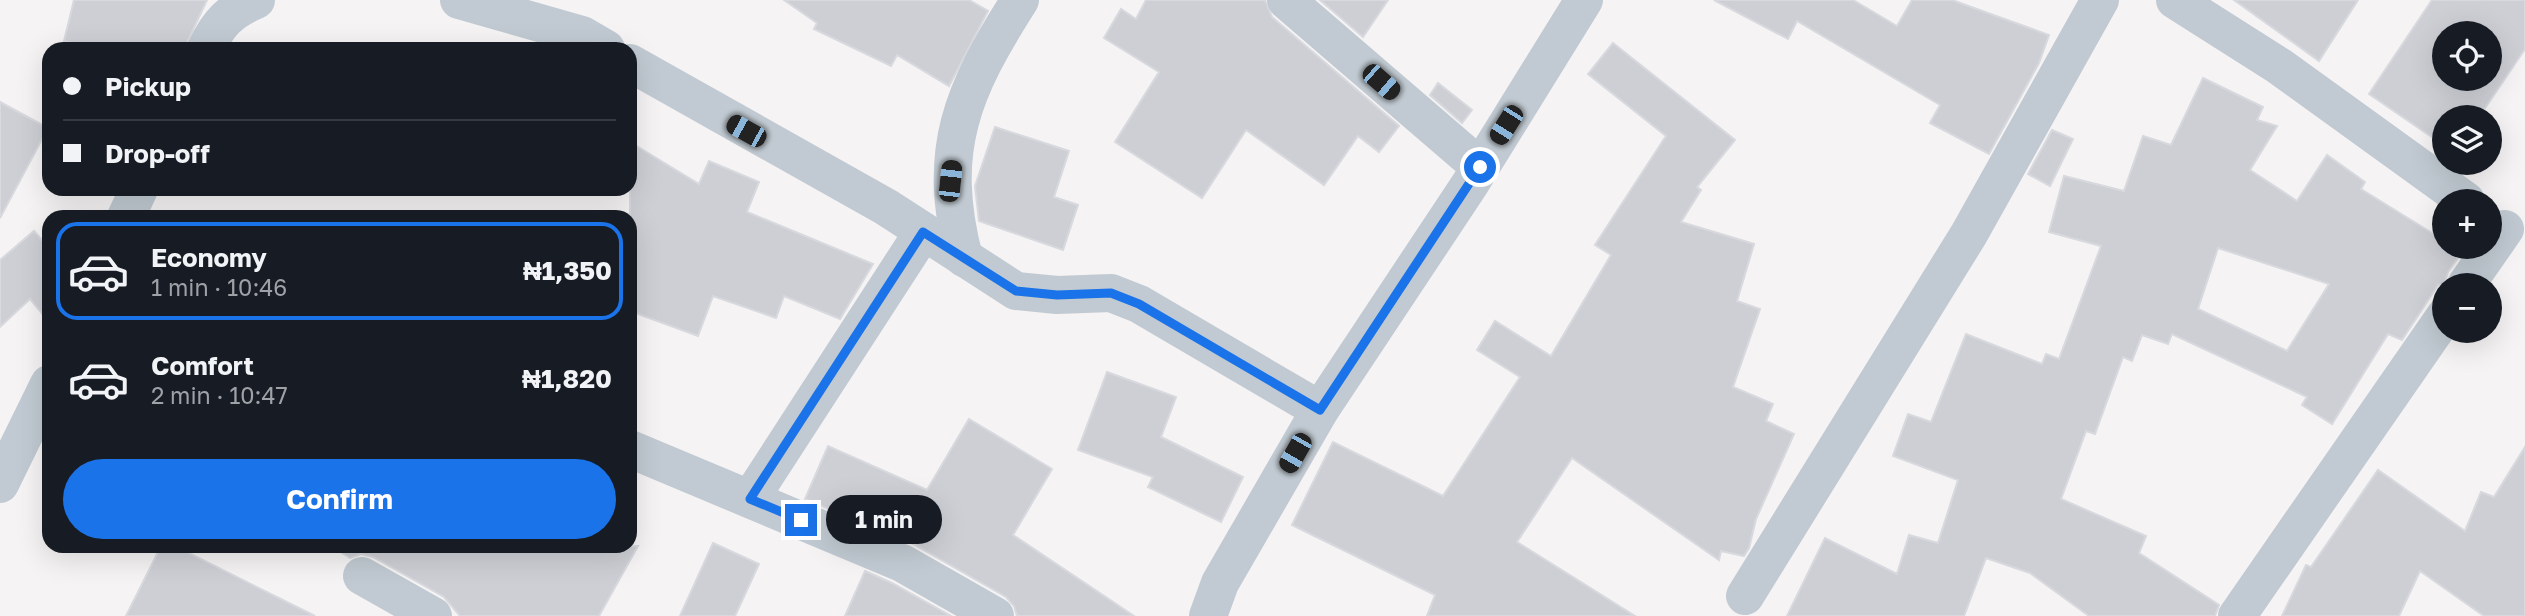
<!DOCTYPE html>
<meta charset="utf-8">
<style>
:root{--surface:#171b24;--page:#242831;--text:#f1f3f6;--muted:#9ea1a6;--line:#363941;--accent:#1a73e8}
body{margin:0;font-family:"Golos Text",sans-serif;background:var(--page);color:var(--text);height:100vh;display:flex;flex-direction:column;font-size:26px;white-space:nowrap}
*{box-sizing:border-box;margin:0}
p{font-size:23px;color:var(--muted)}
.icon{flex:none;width:38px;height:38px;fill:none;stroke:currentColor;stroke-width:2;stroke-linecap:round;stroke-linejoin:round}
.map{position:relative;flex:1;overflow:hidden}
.sheet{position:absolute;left:42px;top:210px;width:595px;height:343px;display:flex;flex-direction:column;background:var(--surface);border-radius:21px;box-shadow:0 7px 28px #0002}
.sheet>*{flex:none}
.top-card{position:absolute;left:42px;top:42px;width:595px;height:154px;border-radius:21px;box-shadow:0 7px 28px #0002;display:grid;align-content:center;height:154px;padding:0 21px;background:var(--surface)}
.tools{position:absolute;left:2432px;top:21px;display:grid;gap:14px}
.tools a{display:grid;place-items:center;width:70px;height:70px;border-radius:50%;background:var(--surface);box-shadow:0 7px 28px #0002;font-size:35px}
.end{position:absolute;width:32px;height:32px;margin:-16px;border:9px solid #1a73e8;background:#fff;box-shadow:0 0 0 4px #fff}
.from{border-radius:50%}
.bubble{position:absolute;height:49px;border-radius:24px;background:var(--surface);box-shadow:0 7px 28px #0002;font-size:23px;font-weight:700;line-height:49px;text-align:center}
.car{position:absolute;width:21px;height:42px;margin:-21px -10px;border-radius:9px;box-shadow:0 0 5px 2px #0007;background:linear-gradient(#222 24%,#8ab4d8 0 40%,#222 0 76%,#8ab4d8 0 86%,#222 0)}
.top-card b{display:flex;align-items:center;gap:24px;height:66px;font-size:26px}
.top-card b+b{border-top:2px solid var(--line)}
.top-card i{width:18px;height:18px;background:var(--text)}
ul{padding:12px 0 0;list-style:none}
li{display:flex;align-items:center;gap:21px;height:98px;margin:0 14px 10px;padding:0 7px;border:4px solid transparent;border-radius:21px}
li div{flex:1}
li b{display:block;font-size:26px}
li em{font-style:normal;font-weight:700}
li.selected{border-color:var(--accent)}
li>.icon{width:63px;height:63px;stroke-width:1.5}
.cta{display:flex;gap:14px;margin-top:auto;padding:14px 21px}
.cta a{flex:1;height:80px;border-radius:42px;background:var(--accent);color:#fff;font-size:28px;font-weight:700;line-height:80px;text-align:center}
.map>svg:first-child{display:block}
</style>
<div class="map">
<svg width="2525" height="616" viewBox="0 0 2525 616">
<rect width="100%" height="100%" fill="#f5f3f3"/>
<g fill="#cdcfd5" stroke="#d7d9de" stroke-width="2" fill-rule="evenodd">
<polygon points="74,0 207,0 184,49 94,49 64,41"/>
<polygon points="784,0 969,0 988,11 949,86 897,55 891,66 814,29 817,23"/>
<polygon points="1146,0 1265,0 1272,17 1399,126 1379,152 1358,136 1324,185 1246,130 1202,198 1115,142 1159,72 1104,38 1121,9 1136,19"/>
<polygon points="1320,0 1388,0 1363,37"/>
<polygon points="1714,0 1853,0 1897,26 1912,0 1952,0 2049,35 2039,63 1989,154 1930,123 1940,105 1797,21 1788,39"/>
<polygon points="2234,0 2358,0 2319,61"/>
<path d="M2432,0h93v49l-46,68h-34v29l-76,-52zM2445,33h45v46h-45z"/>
<polygon points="1613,43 1735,140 1697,187 1701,190 1681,222 1754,244 1737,301 1760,309 1733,387 1773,404 1766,421 1794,434 1756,519 1749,548 1744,556 1721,551 1719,560 1572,458 1517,542 1635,616 1427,616 1435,595 1292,525 1333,442 1443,496 1520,377 1477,350 1495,321 1551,356 1611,255 1595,245 1666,136 1588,74"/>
<path d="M2203,78l60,29 -6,13 20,6 -27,44 47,31 30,-46 38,27 -4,7 84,52v6h10l7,5 -14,20 -4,13h-6l-36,55 -14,-6 -56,90 -30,-19 5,-8 -135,-63 -4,10 -26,-9 -10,26 -9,-4 -28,77 -9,-3 -25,68 85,37 -7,17 80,52 -4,11h-126l-59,-43 -44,-15 -22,58h-177l38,-78 72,36 12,-39 29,8 20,-63 -65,-24 15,-42 23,8 35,-88 76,30 4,-10 13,5 42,-113 -52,-14 15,-56 60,15 19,-55 28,9zM2218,248l111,36 -42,67 -89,-42z"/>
<polygon points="1438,83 1472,110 1462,123 1430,95"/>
<polygon points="0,102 48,128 0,218"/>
<polygon points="995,127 1069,151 1054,197 1078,205 1063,250 979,221 975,186"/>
<polygon points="2052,130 2073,139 2050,186 2028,174"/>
<polygon points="630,142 699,184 709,161 759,182 747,212 873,264 840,319 784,296 776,318 713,296 698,336 630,311"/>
<polygon points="34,231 49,248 49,322 30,299 0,327 0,260"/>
<polygon points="1107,372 1176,397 1161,437 1243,477 1221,522 1148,487 1153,477 1078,450"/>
<polygon points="969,419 1052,469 1013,535 1134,616 1017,616 1014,606 1006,597 913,544 805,499 828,446 927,490"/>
<polygon points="2525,447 2525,616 2484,616 2420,571 2399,616 2282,616 2306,565 2311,567 2378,470 2465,531 2481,492 2494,497"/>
<polygon points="713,543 759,564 735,616 680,616"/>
<polygon points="161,546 175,546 315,616 126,616"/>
<polygon points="331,546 638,546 599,616 460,616 444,597 373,557 361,554 350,558"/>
<polygon points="865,571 892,583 951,616 845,616"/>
</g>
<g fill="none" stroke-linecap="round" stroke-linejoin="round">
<g stroke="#c1cad2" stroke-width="38">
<polyline points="459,0 582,35 606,49"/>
<polyline points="1286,0 1480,167"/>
<polyline points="2175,0 2279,66 2466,201"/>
<path d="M206,49c12,-26 24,-38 50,-49"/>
<polyline points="630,63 886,207 1016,291 1057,295 1111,293 1139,304 1320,410"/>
<polyline points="126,217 139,189"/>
<path d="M964,258c-28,-108 -2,-167 56,-258"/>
<polyline points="2466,285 2505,229"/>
<polyline points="630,449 902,563 995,616"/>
<polyline points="0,484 49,384"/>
<polyline points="750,499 923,232"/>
<polyline points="362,576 433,616"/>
<polyline points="1745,596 1969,234 2100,0"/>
<polyline points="1208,616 1220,583 1320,410 1470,184 1584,0"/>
<polyline points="2237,616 2445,316"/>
</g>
</g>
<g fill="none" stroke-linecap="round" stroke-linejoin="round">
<polyline stroke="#1a73e8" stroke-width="9" points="801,520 750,499 923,232 1016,291 1057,295 1111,293 1139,304 1320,410 1480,167"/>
</g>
</svg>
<div class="tools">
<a><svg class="icon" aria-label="locate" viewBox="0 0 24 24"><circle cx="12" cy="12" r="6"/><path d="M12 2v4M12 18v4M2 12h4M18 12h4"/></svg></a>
<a><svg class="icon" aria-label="layers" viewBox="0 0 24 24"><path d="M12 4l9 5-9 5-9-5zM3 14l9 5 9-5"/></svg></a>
<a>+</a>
<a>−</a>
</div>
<i class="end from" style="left:1480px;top:167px"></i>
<i class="end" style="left:801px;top:520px"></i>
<div class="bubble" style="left:826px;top:495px;width:116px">1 min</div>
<i class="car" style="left:1381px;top:82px;rotate:131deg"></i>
<i class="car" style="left:1506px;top:125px;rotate:212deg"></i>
<i class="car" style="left:746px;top:131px;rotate:299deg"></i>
<i class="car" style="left:950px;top:181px;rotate:6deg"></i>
<i class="car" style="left:1295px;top:453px;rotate:210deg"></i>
<div class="top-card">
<b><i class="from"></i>Pickup</b>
<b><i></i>Drop-off</b>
</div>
<section class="sheet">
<ul>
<li class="selected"><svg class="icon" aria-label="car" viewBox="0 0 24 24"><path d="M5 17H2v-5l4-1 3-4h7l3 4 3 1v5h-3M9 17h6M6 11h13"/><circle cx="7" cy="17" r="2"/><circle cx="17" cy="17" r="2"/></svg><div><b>Economy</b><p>1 min · 10:46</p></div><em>₦1,350</em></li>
<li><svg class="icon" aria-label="car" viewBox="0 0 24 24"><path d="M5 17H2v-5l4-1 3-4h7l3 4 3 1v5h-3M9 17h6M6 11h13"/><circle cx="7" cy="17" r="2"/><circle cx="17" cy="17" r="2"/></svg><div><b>Comfort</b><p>2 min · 10:47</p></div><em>₦1,820</em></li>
</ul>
<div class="cta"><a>Confirm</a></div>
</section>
</div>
